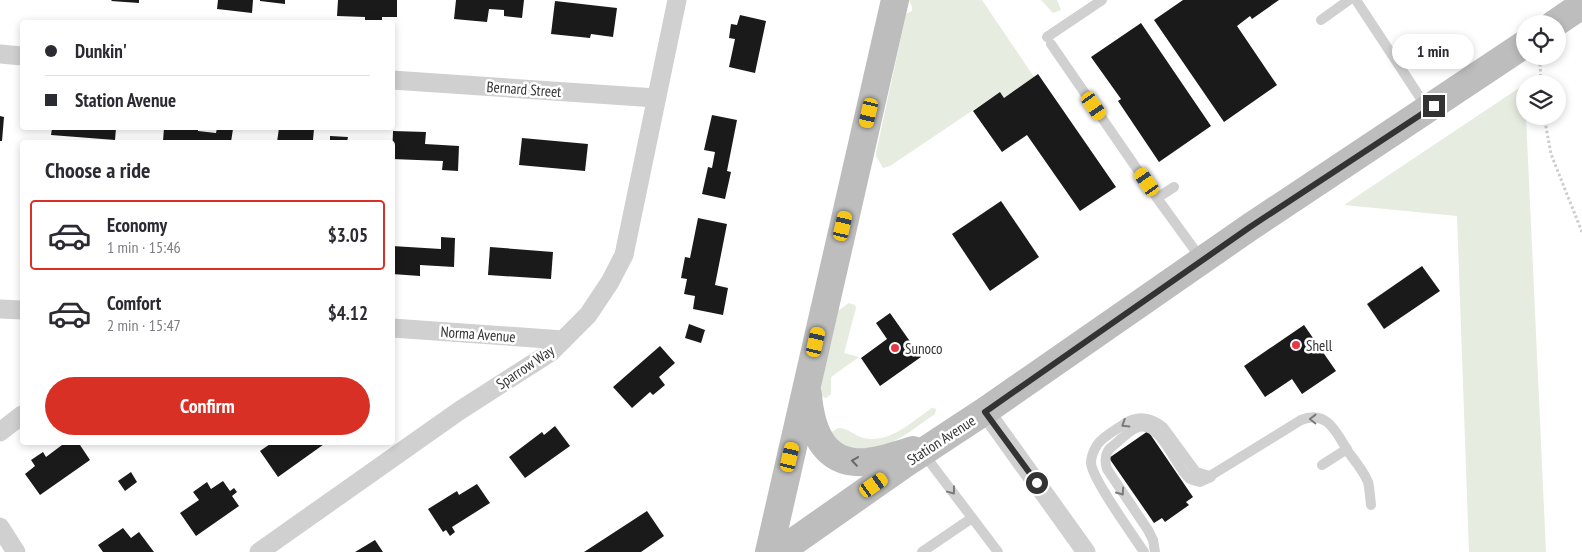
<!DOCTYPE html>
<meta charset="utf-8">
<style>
:root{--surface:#fff;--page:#f2f2f3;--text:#2b2b33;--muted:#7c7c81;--line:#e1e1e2;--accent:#d93025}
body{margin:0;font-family:"PT Sans Narrow",sans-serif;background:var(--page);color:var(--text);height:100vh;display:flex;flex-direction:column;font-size:19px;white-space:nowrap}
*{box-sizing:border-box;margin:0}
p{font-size:16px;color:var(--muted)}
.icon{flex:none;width:28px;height:28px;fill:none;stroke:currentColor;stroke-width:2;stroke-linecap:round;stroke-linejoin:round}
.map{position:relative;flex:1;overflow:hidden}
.side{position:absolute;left:20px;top:140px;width:375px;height:305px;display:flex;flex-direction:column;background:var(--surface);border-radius:5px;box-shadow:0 2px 8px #0003}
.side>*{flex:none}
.hud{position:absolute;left:20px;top:20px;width:375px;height:110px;border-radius:5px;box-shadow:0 2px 8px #0003;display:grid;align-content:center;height:110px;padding:0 25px;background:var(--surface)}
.tools{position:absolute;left:1516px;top:15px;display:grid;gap:10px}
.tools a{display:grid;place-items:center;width:50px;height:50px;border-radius:50%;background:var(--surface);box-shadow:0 2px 8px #0003;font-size:25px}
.end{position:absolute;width:22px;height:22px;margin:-11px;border:6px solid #333;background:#fff;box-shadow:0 0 0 2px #fff}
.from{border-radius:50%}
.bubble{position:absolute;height:35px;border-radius:18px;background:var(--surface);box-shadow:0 2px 8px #0003;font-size:16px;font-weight:700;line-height:35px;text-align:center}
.car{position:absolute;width:15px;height:30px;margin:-15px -8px;border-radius:6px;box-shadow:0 0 4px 1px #0007;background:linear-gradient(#f5c518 24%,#345 0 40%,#f5c518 0 76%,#345 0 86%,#f5c518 0)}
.hud b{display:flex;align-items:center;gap:18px;height:48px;font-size:19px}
.hud b+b{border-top:1px solid var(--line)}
.hud i{width:12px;height:12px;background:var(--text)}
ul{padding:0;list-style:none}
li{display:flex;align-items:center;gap:15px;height:70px;margin:0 10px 8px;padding:0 15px;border:2px solid transparent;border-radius:5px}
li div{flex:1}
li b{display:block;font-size:19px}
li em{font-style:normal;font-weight:700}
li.current{border-color:var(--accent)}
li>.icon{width:45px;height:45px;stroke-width:1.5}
h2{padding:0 25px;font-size:22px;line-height:60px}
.button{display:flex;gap:10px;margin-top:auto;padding:10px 25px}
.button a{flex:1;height:58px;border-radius:30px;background:var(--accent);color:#fff;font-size:20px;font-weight:700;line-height:58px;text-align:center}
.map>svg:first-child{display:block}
</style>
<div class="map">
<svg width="1582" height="552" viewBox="0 0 1582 552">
<rect width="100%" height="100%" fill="#fff"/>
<g fill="#e6ecdf">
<polygon points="909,0 982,0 1034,77 1004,98 1000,92 890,166 883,168 876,156 876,153 906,14 912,11 912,7"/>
<polygon points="1041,0 1057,0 1061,10 1053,13"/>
<polygon points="1525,84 1525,116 1526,116 1546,552 1469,552 1457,216 1344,205"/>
<polygon points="849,303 855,305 856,308 844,353 859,357 831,377 831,394 826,398 823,397 820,391 837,316 838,311"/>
<path d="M932,408l4,1 -1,5c-25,17 -55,45 -88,33 -5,-2 -11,-8 -16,-11l1,-4 6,-4c10,0 16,7 25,10 27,6 48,-16 69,-30z"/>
</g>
<g fill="#1a1a1a">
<polygon points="112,0 139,0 139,3 111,1"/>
<polygon points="218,0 253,0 252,13 217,9"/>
<polygon points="260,0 285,0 285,4 260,1"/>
<polygon points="338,0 397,0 397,17 382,17 382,22 365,21 365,17 337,16"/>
<polygon points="456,0 524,0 522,18 504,16 504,10 489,9 487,22 454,19"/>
<polygon points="1183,0 1279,0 1252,19 1250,16 1237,26 1277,85 1224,122 1154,20"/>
<polygon points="555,1 617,8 613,37 591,34 590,38 551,34"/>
<polygon points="740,15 766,21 755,73 729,67 735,39 729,38 731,24 737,25"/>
<polygon points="1141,23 1211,126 1159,162 1118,101 1121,99 1091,57"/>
<polygon points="1038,74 1116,187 1080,211 1027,135 1002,152 973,111 1000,92 1004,98"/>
<polygon points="712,115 737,120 727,171 731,172 725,199 702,194 708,167 712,168 715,152 704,150"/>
<polygon points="0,116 4,117 2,141 0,141"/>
<polygon points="52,128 116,128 115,140 51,135"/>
<polygon points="164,128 198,128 198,131 216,133 217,128 233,129 231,142 181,142 163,141"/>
<polygon points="279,128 314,129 313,140 330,141 330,136 348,137 347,142 277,142"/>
<polygon points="393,131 426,132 425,144 459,146 458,171 442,170 443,161 392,159"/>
<polygon points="522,138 588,144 585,171 519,165"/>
<polygon points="1001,201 1039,257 990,291 952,234"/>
<polygon points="698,218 727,224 715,285 728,288 723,315 693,309 695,296 684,294 687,279 681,278 685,257 690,258"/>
<polygon points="441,237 455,238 454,267 420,265 420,276 392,274 392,246 441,249"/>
<polygon points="490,247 553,252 551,279 488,275"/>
<polygon points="1422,266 1440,291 1384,329 1367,304"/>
<polygon points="890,313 921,357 880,386 861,358 887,339 876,323"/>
<polygon points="689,324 705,330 701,343 685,338"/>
<polygon points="1304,325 1336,371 1302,394 1292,379 1265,397 1244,366"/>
<polygon points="660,346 675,363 659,377 665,385 653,395 650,392 632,408 613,387"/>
<polygon points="555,426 570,446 525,478 509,457 542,432 544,435"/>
<polygon points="1148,431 1193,497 1186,502 1189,505 1165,522 1162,518 1154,523 1109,458"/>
<polygon points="66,442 78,442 90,460 40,495 25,474 35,466 31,460 43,452 46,457"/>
<polygon points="273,442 327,442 278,477 260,451"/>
<polygon points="131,472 137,482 125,491 118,481"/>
<polygon points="223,481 230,491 234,488 237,492 232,496 239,506 196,536 180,513 199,500 193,492 207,482 211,489"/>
<polygon points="477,484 490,503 452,527 455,532 450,536 446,530 443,532 428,509 457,491 459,495"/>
<polygon points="647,511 664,536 641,552 584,552"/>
<polygon points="123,528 131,538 139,532 154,552 103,552 98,545"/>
<polygon points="375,540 383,552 355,552"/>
</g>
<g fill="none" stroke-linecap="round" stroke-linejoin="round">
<g stroke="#cdcdcd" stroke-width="3" stroke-dasharray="2.5 2.5" stroke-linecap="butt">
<polyline points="1540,64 1541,84"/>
<polyline points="1544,116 1551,154 1582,232"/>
</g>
<g stroke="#d0d0d0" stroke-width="10">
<polyline points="1356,0 1427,108"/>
<polyline points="1321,20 1349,0"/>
<polyline points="1047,37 1102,0"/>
<polyline points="1051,44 1157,198"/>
<polyline points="1174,187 1157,198 1202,260"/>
<polyline points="923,453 998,552"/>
<polyline points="1322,465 1347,449"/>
<polyline points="922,552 972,518"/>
<path d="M1144,552c-11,-17 -52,-73 -53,-89 0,-5 3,-13 6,-18 6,-9 19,-15 27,-21 13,-9 27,-7 39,3l33,45 14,4 91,-56c27,-11 36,14 48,33 7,9 15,19 19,29 2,8 2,16 3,23"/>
<path d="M1155,552l-2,-12 -5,-10 -41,-61c-3,-10 -2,-18 7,-24 6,-5 18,-17 25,-18 21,-6 37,40 50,51 3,2 7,3 11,4l11,-5"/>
</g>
<g stroke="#d0d0d0" stroke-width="19">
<polyline points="0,54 22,56"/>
<polyline points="392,80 656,98"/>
<polyline points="0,309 22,310"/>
<polyline points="392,328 563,340"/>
<polyline points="985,411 1086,552"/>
<polyline points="0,432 22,415"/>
<polyline points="0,527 16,552"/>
<polyline points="259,552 459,411 551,352 588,315 610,282 624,255 677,0"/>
</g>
<g stroke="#bdbdbd" stroke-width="28">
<polyline points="1554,24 1582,5"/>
<path d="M808,395c3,36 16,71 59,67 16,-2 31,-7 46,-12"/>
<polyline points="769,552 895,0"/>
<polyline points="779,552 906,463 985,411 1250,227 1525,44"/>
</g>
</g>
<defs><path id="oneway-chevron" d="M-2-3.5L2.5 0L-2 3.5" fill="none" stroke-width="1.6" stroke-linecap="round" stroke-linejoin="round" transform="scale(1.25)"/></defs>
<g stroke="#7a7a7a">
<use href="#oneway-chevron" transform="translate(1313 419) rotate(-179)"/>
<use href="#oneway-chevron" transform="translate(1125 424) rotate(148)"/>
<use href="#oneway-chevron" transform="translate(952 491) rotate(53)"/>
<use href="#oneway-chevron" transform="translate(1121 492) rotate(55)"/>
</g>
<use stroke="#6a6a6a" href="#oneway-chevron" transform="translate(855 461) rotate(-172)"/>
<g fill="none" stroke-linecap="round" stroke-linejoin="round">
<polyline stroke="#333" stroke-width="6" points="1037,483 985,412 1250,227 1434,106"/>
</g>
<g fill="#e63946" stroke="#fff" stroke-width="2">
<circle cx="1296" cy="345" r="5"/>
<circle cx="895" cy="348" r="5"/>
</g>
<g text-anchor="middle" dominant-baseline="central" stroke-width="5" stroke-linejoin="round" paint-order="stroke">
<g font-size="15" fill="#333" stroke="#fff">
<text transform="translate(524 89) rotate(4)">Bernard Street</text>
<text transform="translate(478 334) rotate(4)">Norma Avenue</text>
<text transform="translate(525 367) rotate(-34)">Sparrow Way</text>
<text transform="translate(941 440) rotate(-33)">Station Avenue</text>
</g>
<g font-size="15" fill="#333" stroke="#fff" text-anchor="start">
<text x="1306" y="345">Shell</text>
<text x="905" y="348">Sunoco</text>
</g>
</g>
</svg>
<div class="tools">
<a><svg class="icon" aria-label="locate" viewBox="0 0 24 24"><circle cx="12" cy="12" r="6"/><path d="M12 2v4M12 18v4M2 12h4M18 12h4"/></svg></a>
<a><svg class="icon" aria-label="layers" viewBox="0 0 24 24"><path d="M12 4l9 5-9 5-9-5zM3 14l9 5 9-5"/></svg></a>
</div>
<i class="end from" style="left:1037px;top:483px"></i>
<i class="end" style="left:1434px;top:106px"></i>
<div class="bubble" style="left:1392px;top:34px;width:82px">1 min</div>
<i class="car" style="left:1094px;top:106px;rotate:145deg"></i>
<i class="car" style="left:869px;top:113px;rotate:193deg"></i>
<i class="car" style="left:1147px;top:182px;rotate:325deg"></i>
<i class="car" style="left:843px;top:226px;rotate:13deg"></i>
<i class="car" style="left:816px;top:342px;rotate:13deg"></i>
<i class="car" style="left:790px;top:457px;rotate:13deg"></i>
<i class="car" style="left:874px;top:485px;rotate:55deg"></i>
<div class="hud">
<b><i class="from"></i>Dunkin'</b>
<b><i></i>Station Avenue</b>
</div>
<section class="side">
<h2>Choose a ride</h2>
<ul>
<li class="current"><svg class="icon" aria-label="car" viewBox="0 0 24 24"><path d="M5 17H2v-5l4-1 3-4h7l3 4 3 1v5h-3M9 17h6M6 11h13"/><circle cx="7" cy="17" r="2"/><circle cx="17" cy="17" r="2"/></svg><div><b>Economy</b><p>1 min · 15:46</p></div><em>$3.05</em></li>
<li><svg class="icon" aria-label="car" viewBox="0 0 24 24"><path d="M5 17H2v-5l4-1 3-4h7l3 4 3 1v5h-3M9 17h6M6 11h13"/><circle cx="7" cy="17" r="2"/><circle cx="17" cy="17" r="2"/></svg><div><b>Comfort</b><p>2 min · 15:47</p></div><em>$4.12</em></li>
</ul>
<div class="button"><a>Confirm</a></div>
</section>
</div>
